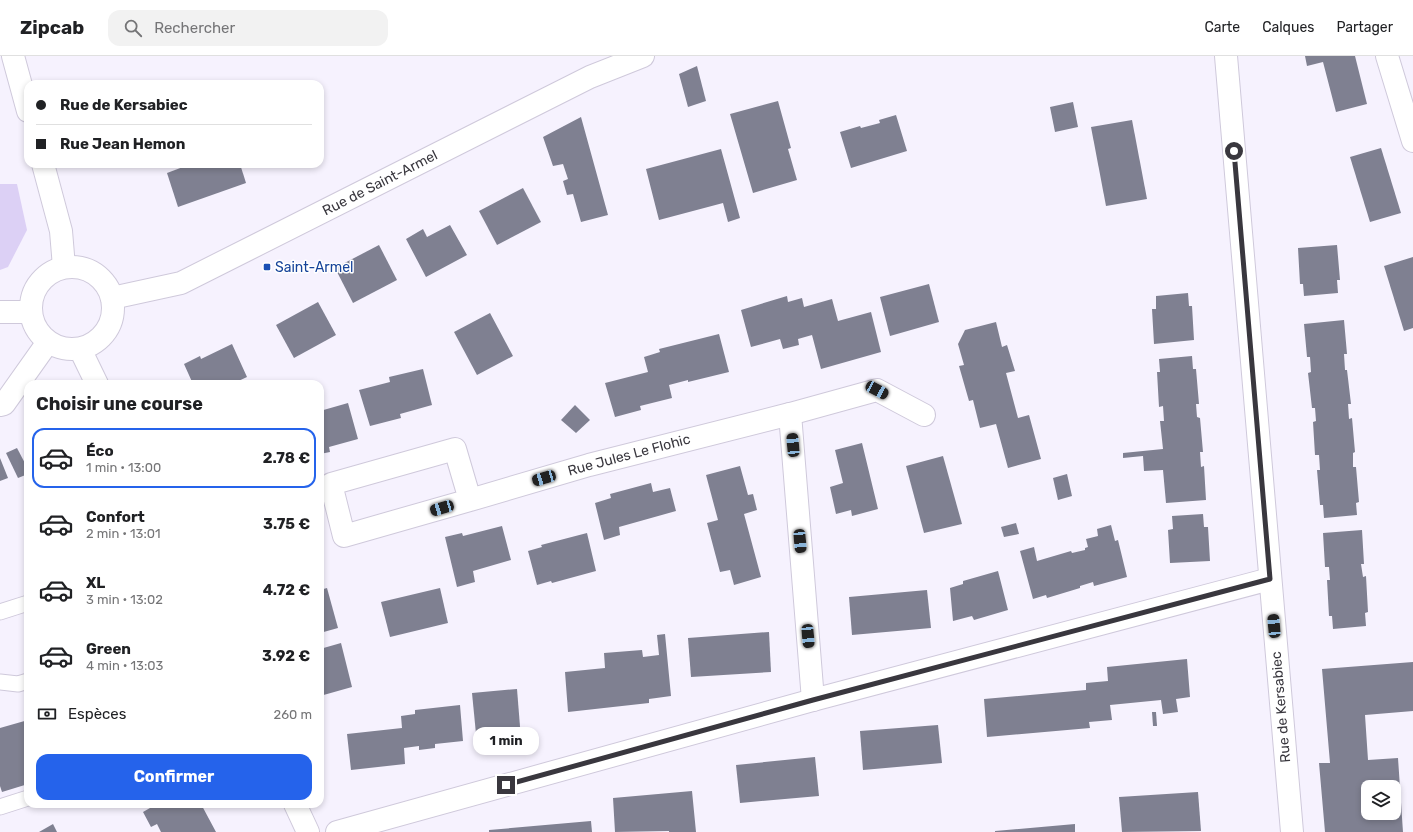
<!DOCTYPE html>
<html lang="fr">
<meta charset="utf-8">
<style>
:root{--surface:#fff;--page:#f2f2f2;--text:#202124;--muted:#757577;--line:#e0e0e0;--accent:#2563eb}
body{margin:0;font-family:Rubik,sans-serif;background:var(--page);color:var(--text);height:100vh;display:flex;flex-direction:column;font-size:15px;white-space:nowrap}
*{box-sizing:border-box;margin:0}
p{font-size:13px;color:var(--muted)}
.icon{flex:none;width:22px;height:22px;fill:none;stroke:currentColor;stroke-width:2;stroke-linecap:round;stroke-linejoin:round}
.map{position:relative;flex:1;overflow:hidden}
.drawer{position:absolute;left:24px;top:324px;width:300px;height:428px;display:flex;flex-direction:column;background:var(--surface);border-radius:12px;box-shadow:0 2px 6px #0003}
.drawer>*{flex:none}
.guide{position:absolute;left:24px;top:24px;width:300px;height:88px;border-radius:12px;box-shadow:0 2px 6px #0003;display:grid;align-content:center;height:88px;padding:0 12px;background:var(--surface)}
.controls{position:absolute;left:1361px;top:724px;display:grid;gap:8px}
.controls a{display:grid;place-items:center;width:40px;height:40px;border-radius:8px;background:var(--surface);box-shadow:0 2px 6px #0003;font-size:20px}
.end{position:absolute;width:18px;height:18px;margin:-9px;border:5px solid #39373e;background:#fff;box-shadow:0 0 0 2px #fff}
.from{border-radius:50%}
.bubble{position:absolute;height:28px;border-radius:12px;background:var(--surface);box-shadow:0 2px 6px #0003;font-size:13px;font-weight:700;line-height:28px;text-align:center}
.car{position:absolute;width:12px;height:24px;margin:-12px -6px;border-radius:5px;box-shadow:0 0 3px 1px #0007;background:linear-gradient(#222 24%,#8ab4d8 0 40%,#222 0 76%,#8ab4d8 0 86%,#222 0)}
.guide b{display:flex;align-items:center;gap:14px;height:38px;font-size:15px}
.guide b+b{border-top:1px solid var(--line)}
.guide i{width:10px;height:10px;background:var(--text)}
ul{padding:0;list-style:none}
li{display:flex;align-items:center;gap:12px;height:60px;margin:0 8px 6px;padding:0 4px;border:2px solid transparent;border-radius:12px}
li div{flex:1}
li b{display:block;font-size:15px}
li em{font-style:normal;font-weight:700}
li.current{border-color:var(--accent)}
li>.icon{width:36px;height:36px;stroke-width:1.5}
h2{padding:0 12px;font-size:18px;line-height:48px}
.pay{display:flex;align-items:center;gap:10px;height:44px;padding:0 12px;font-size:15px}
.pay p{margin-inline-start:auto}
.primary-button{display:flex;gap:8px;margin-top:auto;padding:8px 12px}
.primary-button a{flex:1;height:46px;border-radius:12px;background:var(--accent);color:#fff;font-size:16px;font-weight:700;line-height:46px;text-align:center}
header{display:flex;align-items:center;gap:24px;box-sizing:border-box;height:56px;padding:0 20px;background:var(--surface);border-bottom:1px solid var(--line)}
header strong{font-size:19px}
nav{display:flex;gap:22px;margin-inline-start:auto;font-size:14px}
.search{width:280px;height:36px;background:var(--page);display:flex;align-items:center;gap:10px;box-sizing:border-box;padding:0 14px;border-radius:12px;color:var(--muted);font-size:15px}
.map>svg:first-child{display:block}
</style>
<header>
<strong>Zipcab</strong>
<div class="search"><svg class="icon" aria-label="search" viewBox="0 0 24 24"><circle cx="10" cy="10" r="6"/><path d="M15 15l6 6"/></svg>Rechercher</div>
<nav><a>Carte</a><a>Calques</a><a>Partager</a></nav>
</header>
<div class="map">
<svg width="1413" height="776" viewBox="0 0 1413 776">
<rect width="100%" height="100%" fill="#f6f2fe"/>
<polygon fill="#dcd0f5" points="0,128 17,128 27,174 8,211 0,214"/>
<g fill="#7f8091" fill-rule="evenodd">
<polygon points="1305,0 1355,0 1367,48 1336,56 1323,6 1307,10"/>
<polygon points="697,10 706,45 688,51 679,18"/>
<polygon points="778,45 791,92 788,93 797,124 753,137 730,58"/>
<polygon points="1073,46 1078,71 1055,76 1050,51"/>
<polygon points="896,59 907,95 851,112 840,76 860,70 861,72 880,67 879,64"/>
<polygon points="581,61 608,159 581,166 573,138 567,139 563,125 568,123 563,108 553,110 543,81"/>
<polygon points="1132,64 1147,143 1106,150 1091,71"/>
<polygon points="1381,92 1401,157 1370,166 1350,101"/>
<polygon points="721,93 740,162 728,166 723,147 659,164 646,113"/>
<polygon points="191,108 240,108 246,127 178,151 167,117"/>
<polygon points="523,132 541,166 497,189 479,155"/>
<polygon points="450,169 467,199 426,221 406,183 423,173 427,181"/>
<polygon points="379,189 397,224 353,247 335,212"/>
<polygon points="1337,189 1340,224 1337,224 1338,237 1304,240 1303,228 1300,228 1298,192"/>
<polygon points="1413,201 1413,272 1404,275 1384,210"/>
<polygon points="929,228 939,266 890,280 880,241"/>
<polygon points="1188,237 1189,250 1192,250 1194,284 1154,288 1152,253 1156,253 1156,240"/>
<polygon points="787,240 788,246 802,242 804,251 832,243 838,265 871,256 881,296 821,313 812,279 798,283 799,289 783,293 780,283 751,291 741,254"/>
<polygon points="318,246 336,279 294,302 276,269"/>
<polygon points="490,257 513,300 477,319 454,276"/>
<polygon points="1344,264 1347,298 1344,298 1345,314 1347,314 1351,348 1348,348 1349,363 1352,362 1355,396 1353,397 1353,411 1356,411 1359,446 1356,447 1357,459 1324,462 1323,449 1320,449 1317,414 1320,414 1319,399 1315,399 1313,366 1316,365 1315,352 1312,352 1308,317 1311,316 1310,301 1307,301 1304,268"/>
<polygon points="996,266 1002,291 1007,289 1015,315 1006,317 1018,362 1029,359 1041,403 1008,412 996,368 980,372 973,344 969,345 959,310 964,309 958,288 965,274"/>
<polygon points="719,278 729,316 688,326 688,324 669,329 672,342 640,350 641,354 615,361 605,327 648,316 644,301 660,296 659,293"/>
<polygon points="232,288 247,321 232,328 193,328 184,308 200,300 201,303"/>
<polygon points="1192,300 1193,313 1196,313 1199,348 1196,348 1197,361 1200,362 1203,396 1200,396 1201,411 1204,410 1206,444 1166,447 1163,414 1144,415 1143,400 1123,402 1123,397 1163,393 1160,365 1164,365 1163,350 1159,351 1157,316 1160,316 1159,303"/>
<polygon points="423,313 432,349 400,358 401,362 370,370 359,334 390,326 389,321"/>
<polygon points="348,347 358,383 329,391 330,396 320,398 320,355"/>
<polygon points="575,349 590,364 576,377 561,364"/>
<polygon points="862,387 878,453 852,460 851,454 836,458 830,431 843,427 835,394"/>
<polygon points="17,392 28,413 28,418 18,422 6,397"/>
<polygon points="943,400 962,468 924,477 906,410"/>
<polygon points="0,402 8,422 0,425"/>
<polygon points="740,410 748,439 753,438 757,454 744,458 761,521 734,529 730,514 720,516 707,467 718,464 706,419"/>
<polygon points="1067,418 1072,440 1058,444 1053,422"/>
<polygon points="651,427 653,436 670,432 676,455 619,471 620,479 604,484 595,447 611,442 610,438"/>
<polygon points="1203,458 1204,471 1208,471 1210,505 1170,507 1168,474 1173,473 1172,460"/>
<polygon points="1016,467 1019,478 1004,481 1001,471"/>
<polygon points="1111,469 1115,485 1118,484 1127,521 1094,530 1093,526 1080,530 1080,532 1047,542 1046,539 1033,543 1020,495 1034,491 1037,505 1071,495 1072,497 1085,494 1085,492 1088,491 1086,483 1098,480 1097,473"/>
<polygon points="502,470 511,504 473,515 475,526 457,531 445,481 462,477 463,480"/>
<polygon points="1362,474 1364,508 1361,508 1363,521 1366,520 1368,556 1365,557 1366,570 1333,573 1332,560 1329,560 1327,524 1330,524 1329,511 1325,511 1323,477"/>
<polygon points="587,477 596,515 552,527 551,525 537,529 528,495 542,491 541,489"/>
<polygon points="998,515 1008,554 974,564 972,560 953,565 950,532 963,528 963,525"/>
<polygon points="327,532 338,572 320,577 320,534"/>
<polygon points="440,532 448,567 390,581 381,546"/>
<polygon points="927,534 931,572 852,579 849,541"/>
<polygon points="769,576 771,616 691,621 688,582"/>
<polygon points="665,578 671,640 649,643 649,647 568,656 565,616 605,612 604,597 642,594 643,601 659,599 657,579"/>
<polygon points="341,587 352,631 320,640 320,593"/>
<polygon points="1187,603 1190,641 1176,643 1178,656 1163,658 1161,644 1110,649 1112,664 1089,666 1090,672 987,681 984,643 1086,634 1086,627 1108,625 1107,611"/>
<path d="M1413,606v49l-48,4 3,45 30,-2 5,74h-78l-6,-69h11l-8,-94zM1368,731h26v26h-26z"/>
<polygon points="517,633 521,683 477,688 472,637"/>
<polygon points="460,649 463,685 435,688 435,692 419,694 419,690 404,692 405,708 351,714 347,678 402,672 401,660 415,658 415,654"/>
<polygon points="1152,656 1156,656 1157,670 1153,670"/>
<polygon points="28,664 28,728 2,736 0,730 0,672"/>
<polygon points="938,669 942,707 863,714 860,675"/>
<polygon points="815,701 819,740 740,747 736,709"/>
<polygon points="692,735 696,776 669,776 669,775 615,776 613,742"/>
<polygon points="1198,736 1201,775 1122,776 1119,741"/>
<polygon points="157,748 201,748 216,776 161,776 157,768 151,771 143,756"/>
<polygon points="591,765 592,776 489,776 489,774"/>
<polygon points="53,768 57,776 39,776"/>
<polygon points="1075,768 1075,776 995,776 995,775"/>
</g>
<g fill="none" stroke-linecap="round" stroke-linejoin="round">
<g stroke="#cfc9db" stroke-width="17">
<g id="service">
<polyline points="0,556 28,547"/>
<polyline points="0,626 18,628 28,625"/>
<polyline points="0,751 28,742"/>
</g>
</g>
<g stroke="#cfc9db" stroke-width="24">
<g id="minor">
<polyline points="1226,0 1292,776"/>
<polyline points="1387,0 1413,85"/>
<polyline points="112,242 181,227 590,21 643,0"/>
<polyline points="0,349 4,348 48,286"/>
<polyline points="790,358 877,334 924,359"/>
<polyline points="470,444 344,480 331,428 455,393 470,444 589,409 790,358 813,644"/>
<polyline points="337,776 813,644 1270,523"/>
</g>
</g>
<g stroke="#cfc9db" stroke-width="24">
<g id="tertiary">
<polyline points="13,0 28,55"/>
<polyline points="43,108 61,175 64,211"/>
<circle cx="72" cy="252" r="41"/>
<polyline points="0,256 31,256"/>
<polyline points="80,293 97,328"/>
<polyline points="295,748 308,776"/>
</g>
</g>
<use href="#service" stroke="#fff" stroke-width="15"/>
<use href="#minor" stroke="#fff" stroke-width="22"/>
<use href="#tertiary" stroke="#fff" stroke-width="22"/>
</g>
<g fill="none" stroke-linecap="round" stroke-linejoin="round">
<polyline stroke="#39373e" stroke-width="5" points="506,729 813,644 1270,523 1234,95"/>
</g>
<rect fill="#1a4fb4" stroke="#fff" stroke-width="1.5" x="263" y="207" width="8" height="8" rx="2"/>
<g text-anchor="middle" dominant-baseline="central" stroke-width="3" stroke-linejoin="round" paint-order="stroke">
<g font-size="14" fill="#39373e" stroke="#fff">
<text transform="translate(380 127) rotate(-27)">Rue de Saint-Armel</text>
<text transform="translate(629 399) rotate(-15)">Rue Jules Le Flohic</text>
<text transform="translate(1281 651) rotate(-95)">Rue de Kersabiec</text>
</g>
<g font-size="14" fill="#164399" stroke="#fff" text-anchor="start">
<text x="275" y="211">Saint-Armel</text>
</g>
</g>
</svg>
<div class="controls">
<a><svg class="icon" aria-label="layers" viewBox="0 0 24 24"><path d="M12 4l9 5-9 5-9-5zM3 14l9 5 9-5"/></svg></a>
</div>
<i class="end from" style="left:1234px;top:95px"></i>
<i class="end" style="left:506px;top:729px"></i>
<div class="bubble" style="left:473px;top:671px;width:66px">1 min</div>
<i class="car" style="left:877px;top:334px;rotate:118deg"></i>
<i class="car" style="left:793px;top:389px;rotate:355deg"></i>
<i class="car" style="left:544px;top:422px;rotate:254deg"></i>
<i class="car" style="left:442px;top:452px;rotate:254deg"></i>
<i class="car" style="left:800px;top:485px;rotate:175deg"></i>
<i class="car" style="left:1274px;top:570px;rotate:355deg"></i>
<i class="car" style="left:808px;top:580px;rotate:175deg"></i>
<div class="guide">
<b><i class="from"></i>Rue de Kersabiec</b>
<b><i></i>Rue Jean Hemon</b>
</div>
<section class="drawer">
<h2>Choisir une course</h2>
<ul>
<li class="current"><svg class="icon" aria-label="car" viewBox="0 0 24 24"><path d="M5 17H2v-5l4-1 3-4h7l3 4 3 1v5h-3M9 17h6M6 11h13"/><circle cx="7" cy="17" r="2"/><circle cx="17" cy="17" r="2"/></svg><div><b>Éco</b><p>1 min · 13:00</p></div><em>2.78 €</em></li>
<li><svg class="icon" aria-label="car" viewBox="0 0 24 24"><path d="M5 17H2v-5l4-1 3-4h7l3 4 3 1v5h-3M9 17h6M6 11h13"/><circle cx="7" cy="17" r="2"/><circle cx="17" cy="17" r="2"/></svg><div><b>Confort</b><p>2 min · 13:01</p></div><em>3.75 €</em></li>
<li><svg class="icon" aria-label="car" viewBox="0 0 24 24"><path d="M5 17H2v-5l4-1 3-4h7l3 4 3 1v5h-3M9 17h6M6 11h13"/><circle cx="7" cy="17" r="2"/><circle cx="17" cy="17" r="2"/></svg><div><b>XL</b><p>3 min · 13:02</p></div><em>4.72 €</em></li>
<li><svg class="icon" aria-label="car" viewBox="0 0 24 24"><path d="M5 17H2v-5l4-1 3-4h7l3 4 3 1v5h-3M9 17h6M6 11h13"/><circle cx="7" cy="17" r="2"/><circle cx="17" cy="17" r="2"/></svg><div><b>Green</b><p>4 min · 13:03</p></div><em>3.92 €</em></li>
</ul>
<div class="pay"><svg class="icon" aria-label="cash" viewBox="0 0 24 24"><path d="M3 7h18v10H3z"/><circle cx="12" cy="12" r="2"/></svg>Espèces<p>260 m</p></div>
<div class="primary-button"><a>Confirmer</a></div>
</section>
</div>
